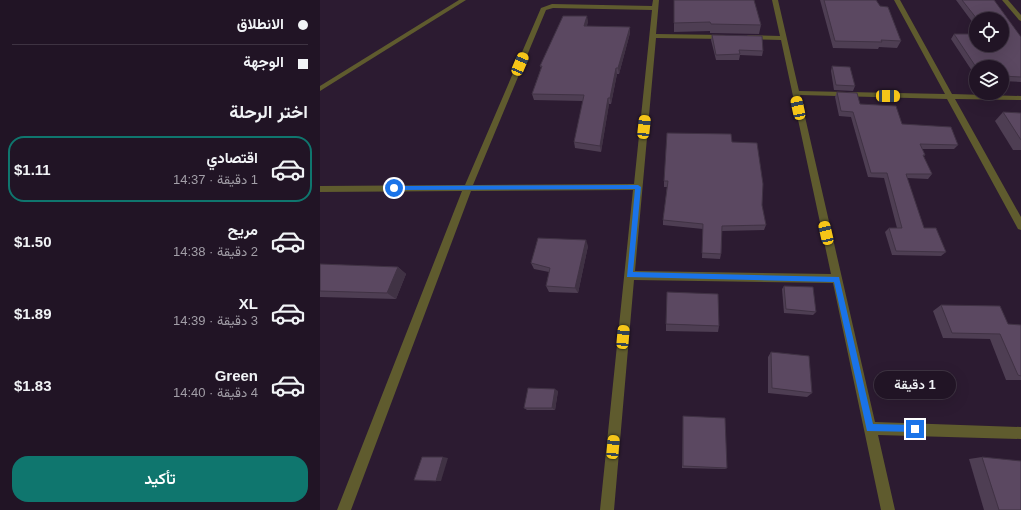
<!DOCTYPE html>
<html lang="ar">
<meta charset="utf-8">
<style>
:root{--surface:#211425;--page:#2d2132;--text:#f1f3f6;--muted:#a29ea7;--line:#3e3342;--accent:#0f766e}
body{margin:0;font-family:Arial,Vazirmatn,sans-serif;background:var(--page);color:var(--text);direction:rtl;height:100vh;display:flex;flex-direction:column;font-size:15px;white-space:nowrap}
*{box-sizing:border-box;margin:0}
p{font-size:13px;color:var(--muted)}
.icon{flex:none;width:22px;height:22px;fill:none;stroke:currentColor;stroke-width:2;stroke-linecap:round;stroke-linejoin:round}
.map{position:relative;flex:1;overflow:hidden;direction:ltr}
.drawer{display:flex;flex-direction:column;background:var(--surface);width:320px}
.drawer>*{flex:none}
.top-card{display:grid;align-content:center;height:88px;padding:0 12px;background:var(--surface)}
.buttons{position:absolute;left:649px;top:12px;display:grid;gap:8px}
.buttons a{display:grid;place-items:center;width:40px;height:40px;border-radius:50%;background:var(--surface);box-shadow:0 4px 16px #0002,0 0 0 1px var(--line);font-size:20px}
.end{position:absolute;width:18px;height:18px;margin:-9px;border:5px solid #1a73e8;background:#fff;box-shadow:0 0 0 2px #fff}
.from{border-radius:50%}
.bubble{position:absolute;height:28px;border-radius:14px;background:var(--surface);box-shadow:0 4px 16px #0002,0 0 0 1px var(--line);font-size:13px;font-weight:600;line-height:28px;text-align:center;direction:rtl}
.car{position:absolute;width:12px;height:24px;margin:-12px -6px;border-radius:5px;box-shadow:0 0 3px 1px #0007;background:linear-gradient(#f5c518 24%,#345 0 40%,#f5c518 0 76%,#345 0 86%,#f5c518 0)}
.top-card b{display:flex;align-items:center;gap:14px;height:38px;font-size:15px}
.top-card b+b{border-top:1px solid var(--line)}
.top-card i{width:10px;height:10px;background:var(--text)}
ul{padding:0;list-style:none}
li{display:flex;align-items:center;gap:12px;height:66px;margin:0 8px 6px;padding:0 4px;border:2px solid transparent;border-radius:16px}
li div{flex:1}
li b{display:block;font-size:15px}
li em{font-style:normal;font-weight:600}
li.selected{border-color:var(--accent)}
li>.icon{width:36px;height:36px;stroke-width:1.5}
h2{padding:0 12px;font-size:18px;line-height:48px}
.button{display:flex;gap:8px;margin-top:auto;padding:8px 12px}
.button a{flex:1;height:46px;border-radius:16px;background:var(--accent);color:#fff;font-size:16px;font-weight:600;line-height:46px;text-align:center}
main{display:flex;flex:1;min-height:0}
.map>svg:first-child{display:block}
</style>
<main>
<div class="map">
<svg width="701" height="510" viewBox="0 0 701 510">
<rect width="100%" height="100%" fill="#2c1b31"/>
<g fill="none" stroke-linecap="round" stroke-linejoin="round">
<g fill="#5f5b2e" fill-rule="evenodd">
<polygon points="139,0 146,0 0,91 0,86"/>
<path d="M333,0h6l-3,34 68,1 3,2 -3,2 -68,-1 -21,233 196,3 -50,-234 -33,-1 -3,-2 3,-2 32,1 -8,-36h6l21,91 146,3 -51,-94h6l52,94 69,2v4l-66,-1 66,118v13l-3,-1 -71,-130 -147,-4 75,327 146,5v12l-143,-4 17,75h-14l-48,-227 -199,-3 -20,230h-14l33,-320 -162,1 -120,319h-14l125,-319 -142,1v-6l145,-1 76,-177 11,-4 100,2zM233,8l99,2 -18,174 -161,1 73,-175z"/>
<polygon points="682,0 688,0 701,15 701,21 699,20"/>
</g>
</g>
<g fill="#4e3e53">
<polygon points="354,0 441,25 439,34 390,33 390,31 354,32"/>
<polygon points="500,0 556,0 581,41 577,48 559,47 558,49 513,48"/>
<polygon points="636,0 674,0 701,37 701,82 682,81 682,67 656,67 656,77 631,39 634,34 682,45 682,19 656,19 656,27"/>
<polygon points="268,21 267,26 310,27 310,33 299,74 297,74 291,104 289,104 281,152 255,148 254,142 263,101 214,100 212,94 221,68 220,66"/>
<polygon points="392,35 443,51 442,56 420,55 419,60 396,60 391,40"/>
<polygon points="512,66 535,86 533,91 514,90 511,71"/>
<polygon points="517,92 540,104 582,124 638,145 634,149 602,149 605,155 603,157 612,174 608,179 587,178 604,228 626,252 621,256 572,255 565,232 569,228 577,228 564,178 548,177 531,117 519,116 515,97"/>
<polygon points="683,112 701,113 701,150 693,150 675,121"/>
<polygon points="412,142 446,225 444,230 402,231 401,254 400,259 382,258 383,229 343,225 343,220 347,187 344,187 344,181"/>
<polygon points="268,246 258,293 229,292 226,286 229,272 214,269 211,263"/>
<polygon points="0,264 78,267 86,274 76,299 0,297"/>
<polygon points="464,286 496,312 493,315 464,313 462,289"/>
<polygon points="621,305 688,324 701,325 701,380 686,380 670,339 623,338 613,311"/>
<polygon points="346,324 399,326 398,332 346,331"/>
<polygon points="451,352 492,393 487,397 448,393 448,357"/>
<polygon points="238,391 235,410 207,410 204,408"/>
<polygon points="363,416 407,468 405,469 362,468"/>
<polygon points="662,457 701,510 664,510 649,459"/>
</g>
<g fill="#403244">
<polygon points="267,16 268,21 265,32 264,26"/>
<polygon points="310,27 310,33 299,74 298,68"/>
<polygon points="296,68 297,74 291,104 290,98"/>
<polygon points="288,98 289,104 281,152 280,146"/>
<polygon points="266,240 268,246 258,293 255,288"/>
<polygon points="78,267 86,274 76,299 67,293"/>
<polygon points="235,389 238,391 235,410 232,408"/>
<polygon points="123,457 128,458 121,481 116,481"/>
</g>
<g fill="#5b4861" stroke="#403244">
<polygon points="354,0 434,0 441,25 391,24 390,22 354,23"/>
<polygon points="504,0 556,0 560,6 568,7 581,41 561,40 562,42 515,41"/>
<polygon points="642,0 674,0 701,37 701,77 682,76 682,67 656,67 634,34 656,34 656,45 682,45 682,19 657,19"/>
<polygon points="243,16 267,16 264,26 310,27 298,68 296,68 290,98 288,98 280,146 254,142 264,95 212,94 222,66 220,66"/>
<polygon points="392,35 442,36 443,51 419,50 420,54 396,55"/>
<polygon points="512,66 530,67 535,86 516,85"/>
<polygon points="517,92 537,93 540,104 576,106 582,124 631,127 638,145 600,144 605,155 603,155 612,174 586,174 604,228 616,228 626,252 576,251 569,228 582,228 567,173 551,173 533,112 521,111"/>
<polygon points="683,112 701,113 701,140"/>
<polygon points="347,133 411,134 412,142 437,143 443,184 442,205 446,225 402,226 401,254 382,253 383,224 343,220 348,181 344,181"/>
<polygon points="218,238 266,240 255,288 226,286 230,268 211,263"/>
<polygon points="0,264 78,267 67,293 0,291"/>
<polygon points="464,286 493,287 496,312 466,309"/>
<polygon points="347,292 398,294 399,326 346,324"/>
<polygon points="621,305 680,306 688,324 701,325 701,376 698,375 680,334 632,333"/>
<polygon points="451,352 489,356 492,393 452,388"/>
<polygon points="208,388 235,389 232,408 204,408"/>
<polygon points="363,416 405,418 407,468 363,466"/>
<polygon points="102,457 123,457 116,481 94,480"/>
<polygon points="662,457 701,461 701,510 679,510"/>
</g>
<polygon fill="#1a73e8" points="318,185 321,187 313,272 519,277 553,424 595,425 598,426 598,432 547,431 514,282 307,277 315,189 74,190 71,188 74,186"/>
</svg>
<div class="buttons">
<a><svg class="icon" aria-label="locate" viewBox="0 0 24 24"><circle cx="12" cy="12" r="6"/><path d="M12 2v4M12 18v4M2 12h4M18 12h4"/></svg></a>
<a><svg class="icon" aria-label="layers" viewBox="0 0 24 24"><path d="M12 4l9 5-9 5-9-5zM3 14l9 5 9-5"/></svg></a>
</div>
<i class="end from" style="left:74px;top:188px"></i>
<i class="end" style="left:595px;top:429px"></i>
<div class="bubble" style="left:554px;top:371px;width:82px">1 دقيقة</div>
<i class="car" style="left:200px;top:64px;rotate:23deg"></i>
<i class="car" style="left:568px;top:96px;rotate:91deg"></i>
<i class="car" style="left:478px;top:108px;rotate:348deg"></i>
<i class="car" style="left:324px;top:127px;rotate:6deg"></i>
<i class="car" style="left:506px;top:233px;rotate:347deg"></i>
<i class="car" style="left:303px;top:337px;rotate:5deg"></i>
<i class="car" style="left:293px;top:447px;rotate:5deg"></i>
</div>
<section class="drawer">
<div class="top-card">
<b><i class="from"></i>الانطلاق</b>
<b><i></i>الوجهة</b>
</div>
<h2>اختر الرحلة</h2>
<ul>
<li class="selected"><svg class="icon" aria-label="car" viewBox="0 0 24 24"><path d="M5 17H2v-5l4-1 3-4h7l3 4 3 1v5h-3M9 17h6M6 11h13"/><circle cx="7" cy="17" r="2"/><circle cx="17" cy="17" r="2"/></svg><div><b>اقتصادي</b><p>1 دقيقة · 14:37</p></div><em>$1.11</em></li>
<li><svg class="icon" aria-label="car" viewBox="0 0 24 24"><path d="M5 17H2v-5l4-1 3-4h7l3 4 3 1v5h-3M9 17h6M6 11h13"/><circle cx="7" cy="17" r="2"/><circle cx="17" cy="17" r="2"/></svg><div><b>مريح</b><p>2 دقيقة · 14:38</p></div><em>$1.50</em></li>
<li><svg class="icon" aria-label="car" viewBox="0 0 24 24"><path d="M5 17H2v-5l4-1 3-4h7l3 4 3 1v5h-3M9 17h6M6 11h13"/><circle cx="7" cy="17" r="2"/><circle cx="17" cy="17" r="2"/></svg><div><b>XL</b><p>3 دقيقة · 14:39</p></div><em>$1.89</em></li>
<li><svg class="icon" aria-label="car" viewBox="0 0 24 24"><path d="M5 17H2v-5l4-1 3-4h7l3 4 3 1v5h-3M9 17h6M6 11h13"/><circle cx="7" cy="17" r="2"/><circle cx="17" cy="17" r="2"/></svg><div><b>Green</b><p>4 دقيقة · 14:40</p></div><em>$1.83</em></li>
</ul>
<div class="button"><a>تأكيد</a></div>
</section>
</main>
